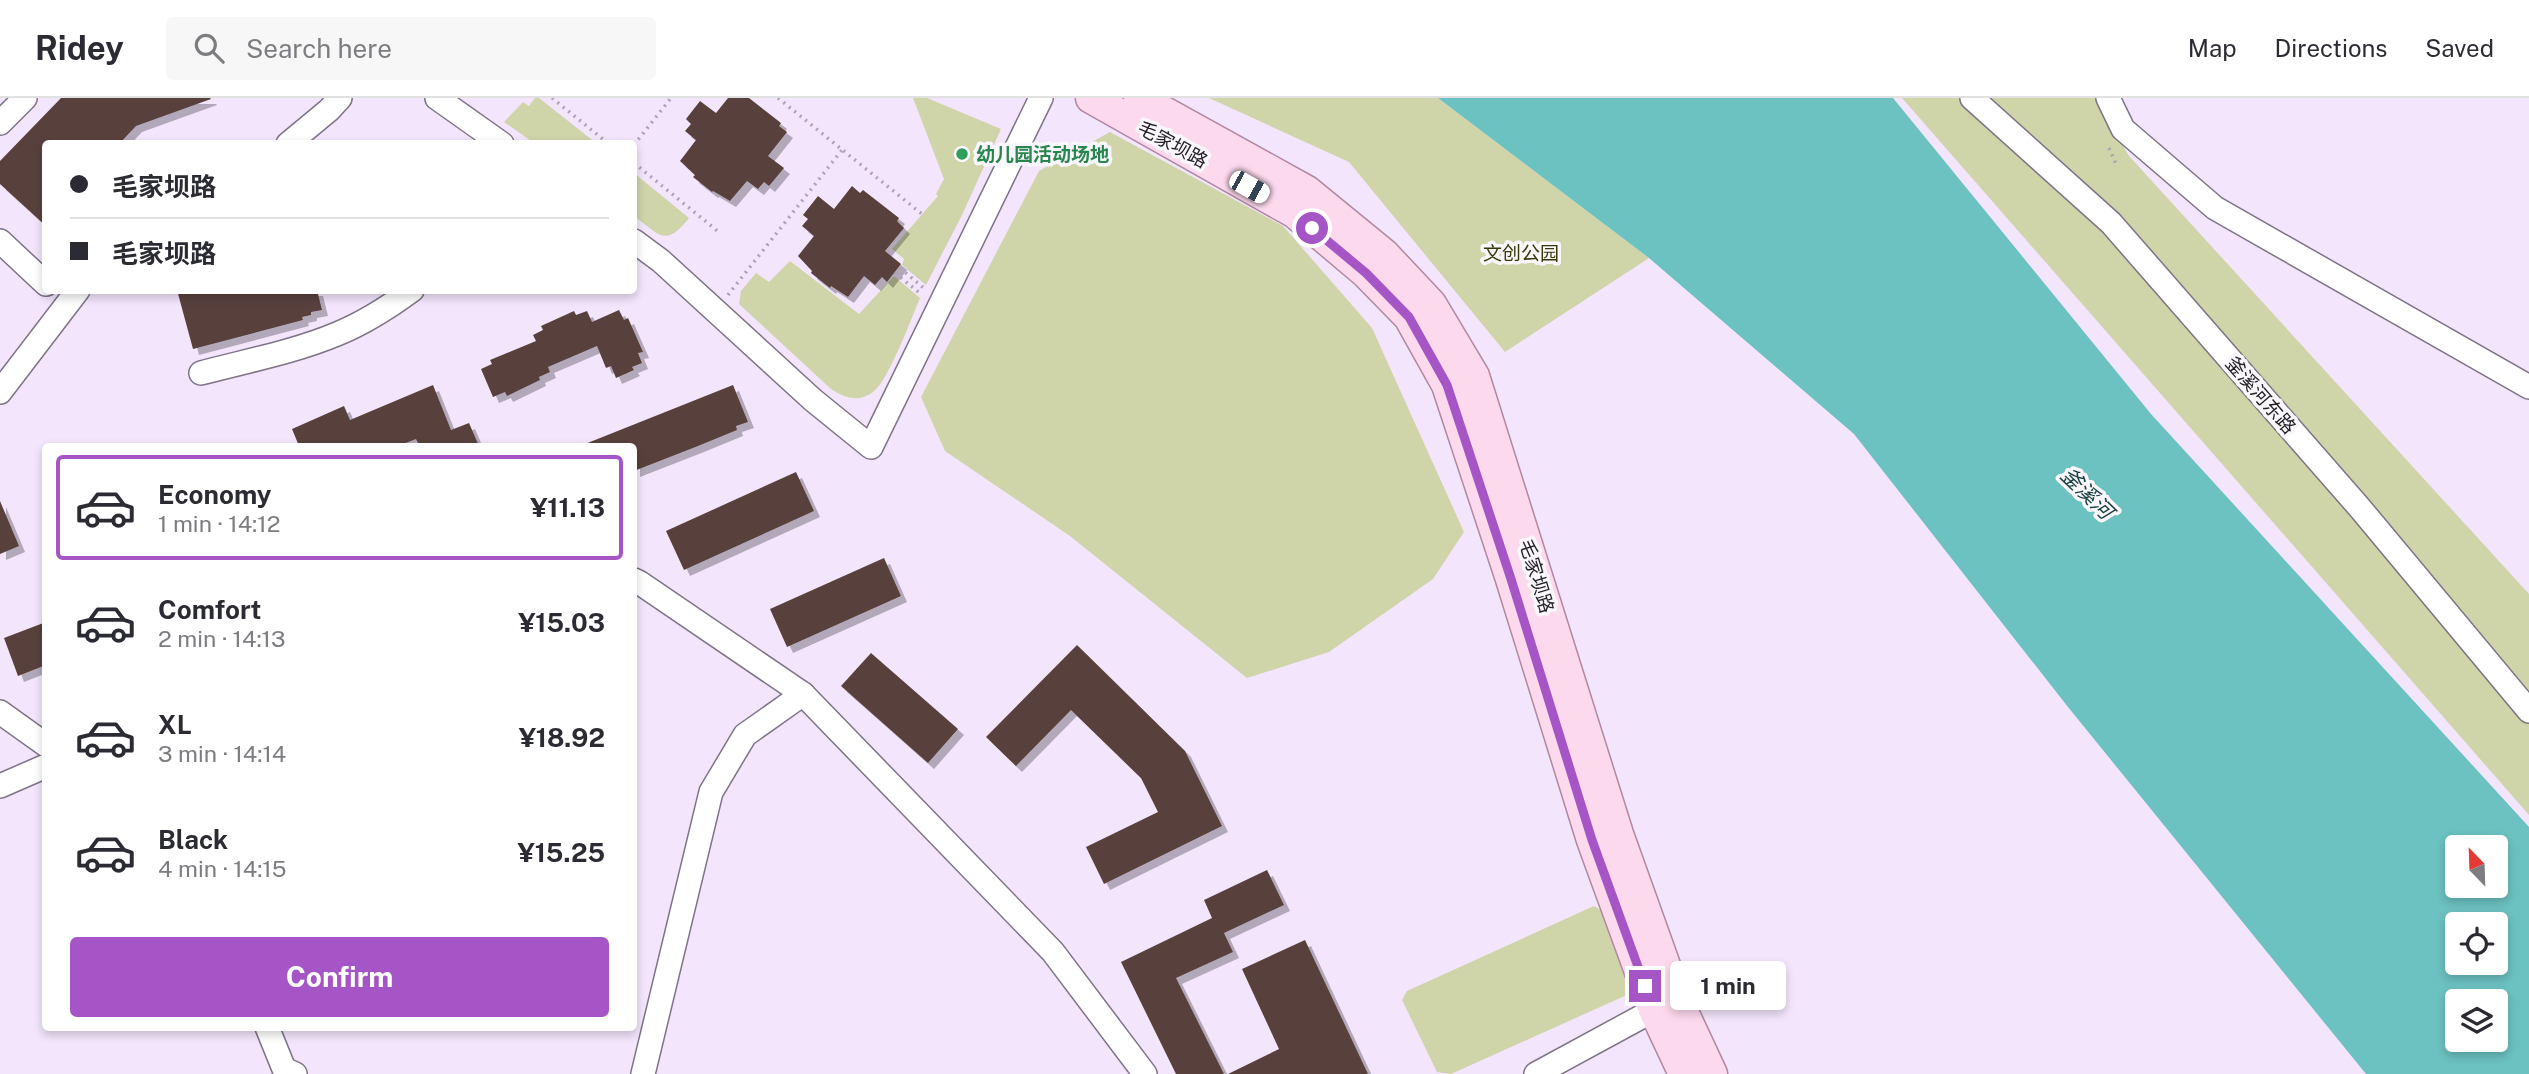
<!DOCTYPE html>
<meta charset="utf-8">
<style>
:root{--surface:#fff;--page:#f7f7f7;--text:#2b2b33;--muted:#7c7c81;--line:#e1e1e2;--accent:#a555c6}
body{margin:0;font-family:"Public Sans","Noto Sans SC",sans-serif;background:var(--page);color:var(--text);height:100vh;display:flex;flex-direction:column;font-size:26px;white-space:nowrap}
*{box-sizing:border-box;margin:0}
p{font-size:23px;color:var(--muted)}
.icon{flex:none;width:38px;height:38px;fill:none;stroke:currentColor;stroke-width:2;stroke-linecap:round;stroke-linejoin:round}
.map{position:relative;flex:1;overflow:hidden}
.drawer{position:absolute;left:42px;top:345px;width:595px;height:588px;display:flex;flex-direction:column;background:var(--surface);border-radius:7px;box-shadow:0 4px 10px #0003}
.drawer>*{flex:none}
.hud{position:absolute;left:42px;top:42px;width:595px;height:154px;border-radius:7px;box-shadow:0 4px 10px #0003;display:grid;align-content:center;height:154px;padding:0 28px;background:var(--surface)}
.needle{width:46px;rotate:337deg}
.tools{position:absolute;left:2445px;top:737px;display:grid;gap:14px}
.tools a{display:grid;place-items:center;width:63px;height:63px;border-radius:7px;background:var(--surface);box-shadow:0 4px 10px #0003;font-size:35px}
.end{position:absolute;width:32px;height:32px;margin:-16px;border:9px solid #a555c6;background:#fff;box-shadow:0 0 0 4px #fff}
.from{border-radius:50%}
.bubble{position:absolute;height:49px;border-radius:7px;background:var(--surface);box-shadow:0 4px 10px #0003;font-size:23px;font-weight:700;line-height:49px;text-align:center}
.car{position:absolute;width:21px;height:42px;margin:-21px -10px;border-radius:9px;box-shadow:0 0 5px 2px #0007;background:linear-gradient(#fff 24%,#345 0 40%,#fff 0 76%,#345 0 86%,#fff 0)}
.hud b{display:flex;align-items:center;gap:24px;height:66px;font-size:26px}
.hud b+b{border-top:2px solid var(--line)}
.hud i{width:18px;height:18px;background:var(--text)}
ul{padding:12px 0 0;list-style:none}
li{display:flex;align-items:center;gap:21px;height:105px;margin:0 14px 10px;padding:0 14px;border:4px solid transparent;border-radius:7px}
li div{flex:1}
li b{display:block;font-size:26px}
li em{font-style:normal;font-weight:700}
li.current{border-color:var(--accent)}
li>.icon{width:63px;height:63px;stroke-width:1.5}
.button{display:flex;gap:14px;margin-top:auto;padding:14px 28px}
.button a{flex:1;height:80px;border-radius:7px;background:var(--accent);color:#fff;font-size:28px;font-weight:700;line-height:80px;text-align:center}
header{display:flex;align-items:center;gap:42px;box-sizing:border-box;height:98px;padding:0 35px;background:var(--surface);border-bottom:2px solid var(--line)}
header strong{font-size:33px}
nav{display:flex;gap:38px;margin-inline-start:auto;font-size:24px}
.search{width:490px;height:63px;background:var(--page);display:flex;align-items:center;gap:18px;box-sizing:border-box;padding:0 24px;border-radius:7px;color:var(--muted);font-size:26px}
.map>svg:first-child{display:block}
</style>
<header>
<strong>Ridey</strong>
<div class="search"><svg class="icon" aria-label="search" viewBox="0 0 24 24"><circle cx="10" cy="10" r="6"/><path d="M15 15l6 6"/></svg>Search here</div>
<nav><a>Map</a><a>Directions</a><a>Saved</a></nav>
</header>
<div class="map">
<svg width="2529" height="976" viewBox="0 0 2529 976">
<defs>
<filter id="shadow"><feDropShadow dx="6" dy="6" stdDeviation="0" flood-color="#0004"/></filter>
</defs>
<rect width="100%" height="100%" fill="#f2e5fc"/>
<g fill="#d0d4a9">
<polygon points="535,0 539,0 596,45 534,45 504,24 523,4 529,8"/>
<polygon points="913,0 927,0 1001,31 962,117 926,187 902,167 904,161 892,151 938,98 936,96 944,81"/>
<polygon points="1209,0 1438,0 1649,160 1505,254 1349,64"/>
<polygon points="1902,0 2095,0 2129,58 2529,496 2529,717"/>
<polygon points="1110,34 1283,128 1372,230 1464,434 1433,481 1329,554 1247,580 1070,438 945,353 921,299 1039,73"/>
<path d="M634,75l55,45c-24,30 -29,17 -55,-2z"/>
<path d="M790,163l69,53 35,-38 26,22c-9,21 -31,82 -47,94 -14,11 -28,6 -42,-3l-92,-85 2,-13 15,-18 13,9z"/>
<polygon points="1594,808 1604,814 1634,885 1629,896 1451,976 1437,974 1402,902 1407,893"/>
</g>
<path fill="#6cc1c1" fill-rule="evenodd" d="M1438,0h455l258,316 378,413v247h-163l-298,-367 -214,-273 -205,-176zM2457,749h39v39h-39zM2457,826h39v38h-39zM2457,903h39v39h-39z"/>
<g fill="#58413d" filter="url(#shadow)">
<polygon points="61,0 210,0 211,1 136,28 119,46 46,46 46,128 0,86 0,63"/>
<polygon points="728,0 749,0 781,25 779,28 787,34 768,58 784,70 769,88 764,84 758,91 747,83 730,103 713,93 712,94 693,79 695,77 680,63 696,42 685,33 691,26 686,21 700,3 716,15"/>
<polygon points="852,88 860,95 863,92 899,120 897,123 904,130 885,153 901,166 887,184 882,179 875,187 864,178 848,199 831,188 830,190 811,175 812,173 798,158 814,138 802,128 808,121 803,117 818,98 834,111"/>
<polygon points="177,192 317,192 322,212 311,214 311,217 302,219 303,222 193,251"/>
<polygon points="619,212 624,222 628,220 643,254 638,255 642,265 632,269 634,272 616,280 611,268 606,270 597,248 548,269 550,274 539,279 540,282 507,298 505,294 493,299 481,271 492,266 490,262 536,243 533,237 543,232 541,228 574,213 576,217 587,213 592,224"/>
<polygon points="433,287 451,332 469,325 479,348 413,348 418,345 416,341 398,348 299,348 292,331 344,308 350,322"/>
<polygon points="733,287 748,324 736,328 737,332 698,348 634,373 634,348 580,348"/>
<polygon points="796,374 814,413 684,472 666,433"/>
<polygon points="0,403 19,448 0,456"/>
<polygon points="884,460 901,498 787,549 770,511"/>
<polygon points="46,524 46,567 18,578 4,540"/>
<polygon points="1077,547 1185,653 1222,728 1104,786 1086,749 1158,714 1141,680 1071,612 1016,668 986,639"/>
<polygon points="871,555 958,631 928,665 841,588"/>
<polygon points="1267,772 1284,807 1224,835 1233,854 1176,880 1224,976 1176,976 1121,864 1212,820 1204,802"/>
<polygon points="1305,842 1368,976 1228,976 1279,951 1242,871"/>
</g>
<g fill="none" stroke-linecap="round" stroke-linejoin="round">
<g stroke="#7e7387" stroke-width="26">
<g id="minor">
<polyline points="437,0 502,46"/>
<polyline points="1972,0 2111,125 2359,409 2529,613"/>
<polyline points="2108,0 2123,31 2215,110 2529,289"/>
<polyline points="0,25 25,0"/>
<polyline points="288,46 329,12 340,0"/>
<polyline points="0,143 46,186"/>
<polyline points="634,143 661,163 813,302 871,349 1041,0"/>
<path d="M201,275c45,-12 93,-21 136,-39 27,-11 52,-27 75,-44"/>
<polyline points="0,294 78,192"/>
<polyline points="634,482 640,485 803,596 1053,854 1145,976"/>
<polyline points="0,614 46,647"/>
<polyline points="0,688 46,668"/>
<polyline points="267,929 284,971 295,976"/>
<polyline points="643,976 711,694 745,637 803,596"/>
<polyline points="1536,976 1654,912"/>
</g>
</g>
<g stroke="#b088a0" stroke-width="33">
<g id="major">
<polyline points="1091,0 1295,115 1366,175 1409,219 1447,287 1511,481 1592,742 1654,912 1684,976"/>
<polyline points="1139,0 1307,93 1384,156 1431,206 1474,278 1618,736 1677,901 1712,976"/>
</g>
</g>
<g stroke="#aea3b5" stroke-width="3.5" stroke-dasharray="2 5" stroke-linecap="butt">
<polyline points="552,0 609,46"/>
<polyline points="778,0 922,116"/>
<polyline points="634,47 671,0"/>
<polyline points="2109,50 2116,66"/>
<polyline points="634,65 720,135"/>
<polyline points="900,170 925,191"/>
<polyline points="895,175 921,196"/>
<polyline points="728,197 842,52"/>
</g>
<use href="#minor" stroke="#fff" stroke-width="23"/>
<use href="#major" stroke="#fdd9ed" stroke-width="30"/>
</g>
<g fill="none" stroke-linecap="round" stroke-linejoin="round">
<polyline stroke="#a555c6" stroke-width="9" points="1312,130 1366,175 1409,219 1447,287 1511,481 1592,742 1645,888"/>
</g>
<circle fill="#2e9e5b" stroke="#faf7fc" stroke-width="2.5" cx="962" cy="56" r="7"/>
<g text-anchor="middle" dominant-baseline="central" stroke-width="7" stroke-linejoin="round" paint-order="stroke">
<g font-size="19" fill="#252028" stroke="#faf7fc">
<text transform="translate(1173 46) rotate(29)">毛家坝路</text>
<text transform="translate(2261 297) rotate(49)">釜溪河东路</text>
<text transform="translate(1537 478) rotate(73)">毛家坝路</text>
</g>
<g font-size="19" font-weight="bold" fill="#27864d" stroke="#faf7fc" text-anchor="start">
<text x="976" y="56">幼儿园活动场地</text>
</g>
<g font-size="19" fill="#383907" stroke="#faf7fc">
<text x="1521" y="155">文创公园</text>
</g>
<g font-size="21" font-style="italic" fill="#163f3f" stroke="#faf7fc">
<text transform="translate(2087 395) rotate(44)">釜溪河</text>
</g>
</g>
</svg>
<div class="tools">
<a><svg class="needle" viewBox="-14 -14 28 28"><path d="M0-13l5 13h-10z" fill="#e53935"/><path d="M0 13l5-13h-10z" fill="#7c7c81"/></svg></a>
<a><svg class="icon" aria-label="locate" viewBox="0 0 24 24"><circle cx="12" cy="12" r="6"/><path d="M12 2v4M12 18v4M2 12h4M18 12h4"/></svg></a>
<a><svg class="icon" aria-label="layers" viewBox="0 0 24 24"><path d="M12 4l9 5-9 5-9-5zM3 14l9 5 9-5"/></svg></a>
</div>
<i class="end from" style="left:1312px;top:130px"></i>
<i class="end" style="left:1645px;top:888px"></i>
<div class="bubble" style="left:1670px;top:863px;width:116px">1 min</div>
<i class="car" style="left:1249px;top:89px;rotate:119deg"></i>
<div class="hud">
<b><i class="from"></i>毛家坝路</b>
<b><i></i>毛家坝路</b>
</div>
<section class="drawer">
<ul>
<li class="current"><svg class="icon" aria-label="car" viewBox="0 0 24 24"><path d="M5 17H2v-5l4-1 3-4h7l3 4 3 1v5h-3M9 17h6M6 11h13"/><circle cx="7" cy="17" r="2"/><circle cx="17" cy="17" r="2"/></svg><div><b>Economy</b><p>1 min · 14:12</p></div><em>¥11.13</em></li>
<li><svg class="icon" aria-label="car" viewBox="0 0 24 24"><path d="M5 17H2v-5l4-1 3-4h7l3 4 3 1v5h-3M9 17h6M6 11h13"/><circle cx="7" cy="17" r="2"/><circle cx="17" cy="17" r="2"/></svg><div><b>Comfort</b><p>2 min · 14:13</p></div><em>¥15.03</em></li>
<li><svg class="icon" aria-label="car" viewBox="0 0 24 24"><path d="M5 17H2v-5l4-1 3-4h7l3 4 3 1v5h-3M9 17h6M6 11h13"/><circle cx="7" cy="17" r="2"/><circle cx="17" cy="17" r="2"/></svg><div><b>XL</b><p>3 min · 14:14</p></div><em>¥18.92</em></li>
<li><svg class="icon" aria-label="car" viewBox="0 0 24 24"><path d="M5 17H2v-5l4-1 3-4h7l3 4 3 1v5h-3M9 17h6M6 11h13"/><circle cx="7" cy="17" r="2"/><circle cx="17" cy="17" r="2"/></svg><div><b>Black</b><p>4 min · 14:15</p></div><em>¥15.25</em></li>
</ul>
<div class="button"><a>Confirm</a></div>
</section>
</div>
